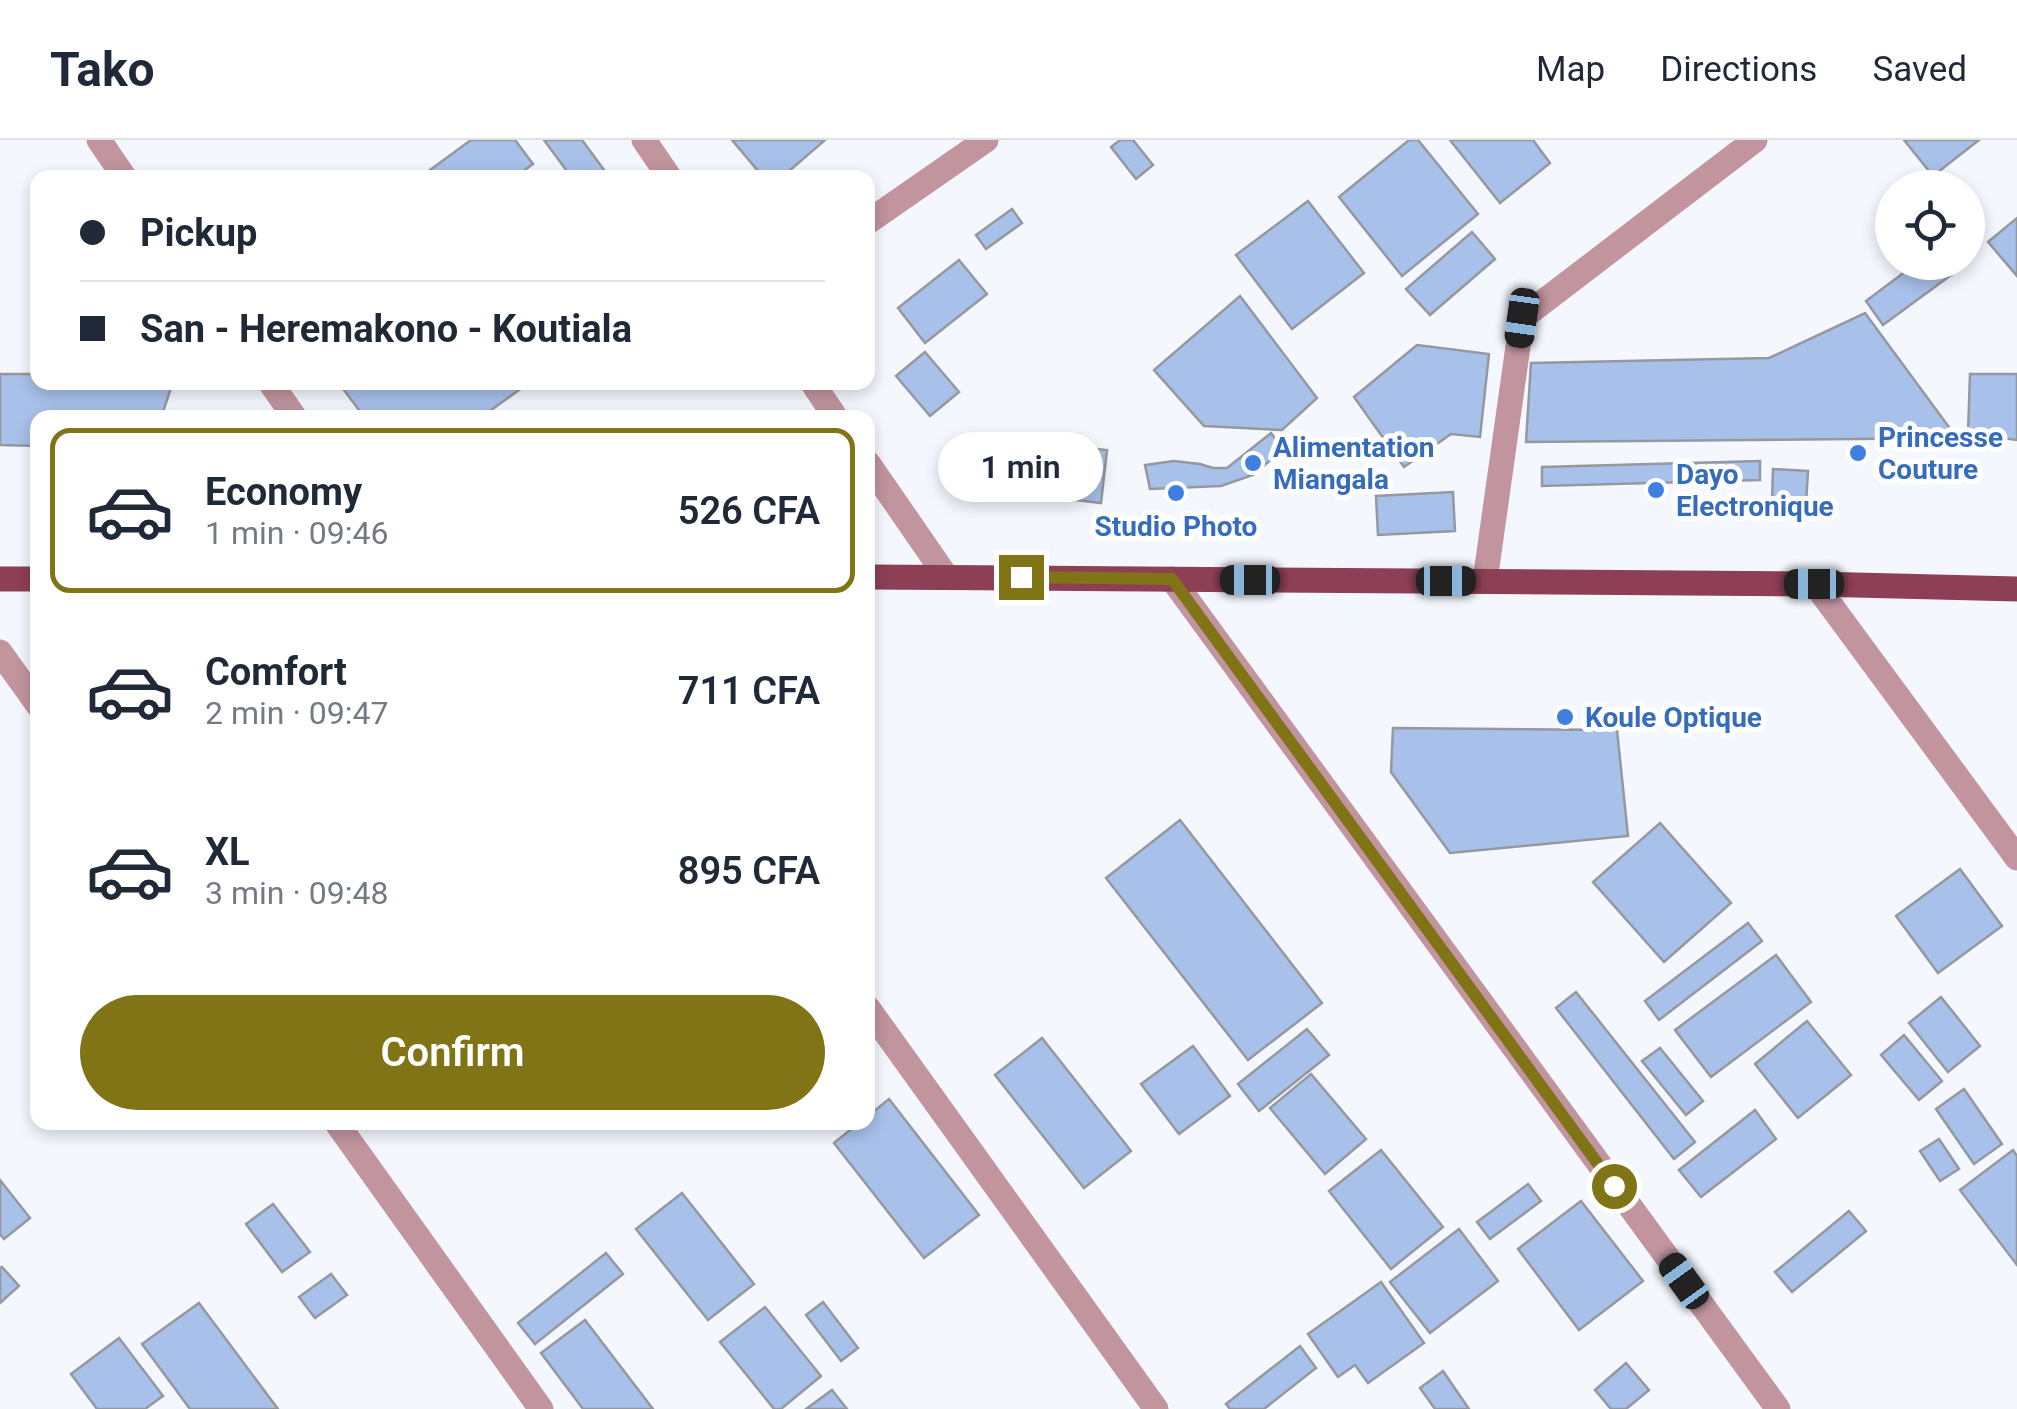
<!DOCTYPE html>
<meta charset="utf-8">
<style>
:root{--surface:#fff;--page:#f2f2f3;--text:#1f2937;--muted:#747a83;--line:#e0e1e3;--accent:#807416}
body{margin:0;font-family:Roboto,sans-serif;background:var(--page);color:var(--text);height:100vh;display:flex;flex-direction:column;font-size:38px;white-space:nowrap}
*{box-sizing:border-box;margin:0}
p{font-size:32px;color:var(--muted)}
.icon{flex:none;width:55px;height:55px;fill:none;stroke:currentColor;stroke-width:2;stroke-linecap:round;stroke-linejoin:round}
.map{position:relative;flex:1;overflow:hidden}
.drawer{position:absolute;left:30px;top:270px;width:845px;height:720px;display:flex;flex-direction:column;background:var(--surface);border-radius:20px;box-shadow:0 5px 15px #0003}
.drawer>*{flex:none}
.top-card{position:absolute;left:30px;top:30px;width:845px;height:220px;border-radius:20px;box-shadow:0 5px 15px #0003;display:grid;align-content:center;height:220px;padding:0 50px;background:var(--surface)}
.tools{position:absolute;left:1875px;top:30px;display:grid;gap:20px}
.tools a{display:grid;place-items:center;width:110px;height:110px;border-radius:50%;background:var(--surface);box-shadow:0 5px 15px #0003;font-size:50px}
.end{position:absolute;width:45px;height:45px;margin:-22px;border:12px solid #807416;background:#fff;box-shadow:0 0 0 5px #fff}
.from{border-radius:50%}
.bubble{position:absolute;height:70px;border-radius:35px;background:var(--surface);box-shadow:0 5px 15px #0003;font-size:32px;font-weight:600;line-height:70px;text-align:center}
.car{position:absolute;width:30px;height:60px;margin:-30px -15px;border-radius:12px;box-shadow:0 0 8px 2px #0007;background:linear-gradient(#222 24%,#8ab4d8 0 40%,#222 0 76%,#8ab4d8 0 86%,#222 0)}
.top-card b{display:flex;align-items:center;gap:35px;height:95px;font-size:38px}
.top-card b+b{border-top:2px solid var(--line)}
.top-card i{width:25px;height:25px;background:var(--text)}
ul{padding:18px 0 0;list-style:none}
li{display:flex;align-items:center;gap:30px;height:165px;margin:0 20px 15px;padding:0 30px;border:5px solid transparent;border-radius:20px}
li div{flex:1}
li b{display:block;font-size:38px}
li em{font-style:normal;font-weight:600}
li.selected{border-color:var(--accent)}
li>.icon{width:90px;height:90px;stroke-width:1.5}
.primary-button{display:flex;gap:20px;margin-top:auto;padding:20px 50px}
.primary-button a{flex:1;height:115px;border-radius:60px;background:var(--accent);color:#fff;font-size:40px;font-weight:600;line-height:115px;text-align:center}
header{display:flex;align-items:center;gap:60px;box-sizing:border-box;height:140px;padding:0 50px;background:var(--surface);border-bottom:2px solid var(--line)}
header strong{font-size:48px}
nav{display:flex;gap:55px;margin-inline-start:auto;font-size:35px}
.map>svg:first-child{display:block}
</style>
<header>
<strong>Tako</strong>
<nav><a>Map</a><a>Directions</a><a>Saved</a></nav>
</header>
<div class="map">
<svg width="2017" height="1269" viewBox="0 0 2017 1269">
<rect width="100%" height="100%" fill="#f4f8fe"/>
<g fill="#a8c1ea" stroke="#95989e" stroke-width="2.5">
<polygon points="471,0 515,0 533,24 514,38 419,38"/>
<polygon points="544,0 582,0 610,38 572,38"/>
<polygon points="732,0 825,0 781,38 764,38"/>
<polygon points="1120,0 1133,0 1153,25 1136,39 1111,7"/>
<polygon points="1409,0 1418,0 1478,74 1402,136 1339,57"/>
<polygon points="1450,0 1533,0 1550,23 1500,63"/>
<polygon points="1904,0 1979,0 1933,36"/>
<polygon points="1308,61 1364,133 1292,189 1236,115"/>
<polygon points="1012,69 1022,83 986,109 976,95"/>
<polygon points="2017,78 2017,136 1988,102"/>
<polygon points="1472,92 1495,119 1430,175 1406,149"/>
<polygon points="959,120 987,154 925,203 898,168"/>
<polygon points="1918,122 1966,124 1883,185 1866,161"/>
<polygon points="1240,156 1317,258 1282,290 1204,286 1154,230"/>
<polygon points="1865,173 1957,298 1526,302 1531,223 1769,218"/>
<polygon points="1417,205 1489,214 1480,297 1451,294 1404,327 1354,257"/>
<polygon points="925,212 959,252 930,276 896,236"/>
<polygon points="0,234 38,234 38,242 173,242 161,278 38,278 38,306 0,305"/>
<polygon points="1970,234 2017,234 2017,300 1968,293"/>
<polygon points="338,242 530,242 480,278 365,278"/>
<polygon points="1271,293 1285,312 1280,312 1253,335 1221,346 1150,349 1145,325 1174,321 1200,324 1213,328 1227,328"/>
<polygon points="1069,306 1107,310 1101,363 1043,356 1046,323 1067,326"/>
<polygon points="1760,321 1760,340 1542,346 1542,327"/>
<polygon points="1773,329 1808,331 1806,364 1772,363"/>
<polygon points="1453,352 1455,391 1378,395 1376,356"/>
<polygon points="1393,588 1617,590 1628,696 1450,713 1391,632"/>
<polygon points="1180,680 1322,863 1248,920 1106,738"/>
<polygon points="1660,683 1731,763 1664,822 1593,742"/>
<polygon points="1960,729 2002,786 1938,833 1896,776"/>
<polygon points="1748,783 1762,801 1659,880 1645,861"/>
<polygon points="1776,815 1811,862 1711,937 1675,890"/>
<polygon points="1576,852 1695,1002 1674,1019 1556,868"/>
<polygon points="1941,857 1980,906 1948,932 1909,883"/>
<polygon points="1807,881 1851,935 1798,978 1755,924"/>
<polygon points="1307,889 1329,915 1259,971 1238,944"/>
<polygon points="1904,895 1942,941 1919,960 1881,915"/>
<polygon points="1042,898 1131,1011 1084,1048 995,935"/>
<polygon points="1193,906 1230,956 1179,994 1141,944"/>
<polygon points="1660,908 1703,961 1686,975 1642,921"/>
<polygon points="1311,934 1366,999 1325,1034 1270,968"/>
<polygon points="1964,949 2002,1004 1974,1024 1936,969"/>
<polygon points="889,959 979,1075 924,1118 834,1003 860,982 868,982 868,976"/>
<polygon points="1755,970 1776,999 1701,1057 1679,1030"/>
<polygon points="1939,999 1959,1029 1940,1041 1920,1011"/>
<polygon points="1381,1010 1443,1087 1391,1129 1329,1051"/>
<polygon points="2013,1010 2017,1016 2017,1125 1960,1050"/>
<polygon points="0,1040 30,1078 4,1099 0,1094"/>
<polygon points="1528,1044 1541,1061 1490,1099 1477,1082"/>
<polygon points="682,1053 754,1144 708,1180 636,1089"/>
<polygon points="1581,1061 1643,1141 1579,1190 1518,1109"/>
<polygon points="273,1064 310,1112 282,1132 246,1084"/>
<polygon points="1849,1071 1866,1091 1792,1152 1775,1132"/>
<polygon points="1459,1089 1498,1141 1430,1193 1390,1142"/>
<polygon points="606,1113 623,1134 535,1204 518,1183"/>
<polygon points="2,1127 19,1146 0,1163 0,1128"/>
<polygon points="331,1134 347,1155 315,1178 299,1157"/>
<polygon points="1381,1142 1424,1203 1368,1243 1355,1225 1338,1237 1308,1194"/>
<polygon points="823,1162 858,1208 841,1221 806,1175"/>
<polygon points="199,1163 278,1269 190,1269 142,1204"/>
<polygon points="765,1167 821,1236 781,1269 774,1269 720,1202"/>
<polygon points="585,1180 653,1269 583,1269 541,1213"/>
<polygon points="119,1198 163,1256 145,1269 97,1269 71,1234"/>
<polygon points="1300,1206 1316,1228 1264,1269 1230,1269 1226,1264"/>
<polygon points="1626,1223 1649,1250 1626,1269 1611,1269 1595,1250"/>
<polygon points="1443,1231 1469,1269 1435,1269 1420,1248"/>
<polygon points="832,1250 847,1269 806,1269"/>
</g>
<g fill="none" stroke-linecap="round" stroke-linejoin="round">
<g stroke="#c1949e" stroke-width="25">
<polyline points="99,0 125,38"/>
<polyline points="644,0 670,38"/>
<polyline points="868,82 986,0"/>
<polyline points="270,242 295,278"/>
<polyline points="812,242 836,278"/>
<polyline points="868,323 946,436"/>
<polyline points="1172,439 1778,1269"/>
<polyline points="1485,441 1522,178 1755,0"/>
<polyline points="1815,444 2017,718"/>
<polyline points="0,512 38,565"/>
<polyline points="868,868 1156,1269"/>
<polyline points="336,982 541,1269"/>
</g>
<g stroke="#8c3f55" stroke-width="25">
<polyline points="868,437 1815,444 2017,449"/>
<polyline points="0,439 38,439"/>
</g>
</g>
<g fill="none" stroke-linecap="round" stroke-linejoin="round">
<polyline stroke="#807416" stroke-width="12" points="1021,437 1172,439 1614,1046"/>
</g>
<g fill="#3f7fe0" stroke="#fff" stroke-width="4">
<circle cx="1858" cy="313" r="10"/>
<circle cx="1253" cy="323" r="10"/>
<circle cx="1656" cy="350" r="10"/>
<circle cx="1176" cy="353" r="10"/>
<circle cx="1565" cy="577" r="10"/>
</g>
<g text-anchor="middle" dominant-baseline="central" stroke-width="10" stroke-linejoin="round" paint-order="stroke">
<g font-size="28" font-weight="bold" fill="#366cbe" stroke="#fff" text-anchor="start">
<text x="1878" y="297">Princesse<tspan x="1878" dy="32">Couture</tspan></text>
<text x="1273" y="307">Alimentation<tspan x="1273" dy="32">Miangala</tspan></text>
<text x="1676" y="334">Dayo<tspan x="1676" dy="32">Electronique</tspan></text>
<text x="1176" y="386" text-anchor="middle">Studio Photo</text>
<text x="1585" y="577">Koule Optique</text>
</g>
</g>
</svg>
<div class="tools">
<a><svg class="icon" aria-label="locate" viewBox="0 0 24 24"><circle cx="12" cy="12" r="6"/><path d="M12 2v4M12 18v4M2 12h4M18 12h4"/></svg></a>
</div>
<i class="end from" style="left:1614px;top:1046px"></i>
<i class="end" style="left:1021px;top:437px"></i>
<div class="bubble" style="left:938px;top:292px;width:165px">1 min</div>
<i class="car" style="left:1522px;top:178px;rotate:188deg"></i>
<i class="car" style="left:1250px;top:440px;rotate:270deg"></i>
<i class="car" style="left:1446px;top:441px;rotate:90deg"></i>
<i class="car" style="left:1814px;top:444px;rotate:270deg"></i>
<i class="car" style="left:1684px;top:1141px;rotate:324deg"></i>
<div class="top-card">
<b><i class="from"></i>Pickup</b>
<b><i></i>San - Heremakono - Koutiala</b>
</div>
<section class="drawer">
<ul>
<li class="selected"><svg class="icon" aria-label="car" viewBox="0 0 24 24"><path d="M5 17H2v-5l4-1 3-4h7l3 4 3 1v5h-3M9 17h6M6 11h13"/><circle cx="7" cy="17" r="2"/><circle cx="17" cy="17" r="2"/></svg><div><b>Economy</b><p>1 min · 09:46</p></div><em>526 CFA</em></li>
<li><svg class="icon" aria-label="car" viewBox="0 0 24 24"><path d="M5 17H2v-5l4-1 3-4h7l3 4 3 1v5h-3M9 17h6M6 11h13"/><circle cx="7" cy="17" r="2"/><circle cx="17" cy="17" r="2"/></svg><div><b>Comfort</b><p>2 min · 09:47</p></div><em>711 CFA</em></li>
<li><svg class="icon" aria-label="car" viewBox="0 0 24 24"><path d="M5 17H2v-5l4-1 3-4h7l3 4 3 1v5h-3M9 17h6M6 11h13"/><circle cx="7" cy="17" r="2"/><circle cx="17" cy="17" r="2"/></svg><div><b>XL</b><p>3 min · 09:48</p></div><em>895 CFA</em></li>
</ul>
<div class="primary-button"><a>Confirm</a></div>
</section>
</div>
